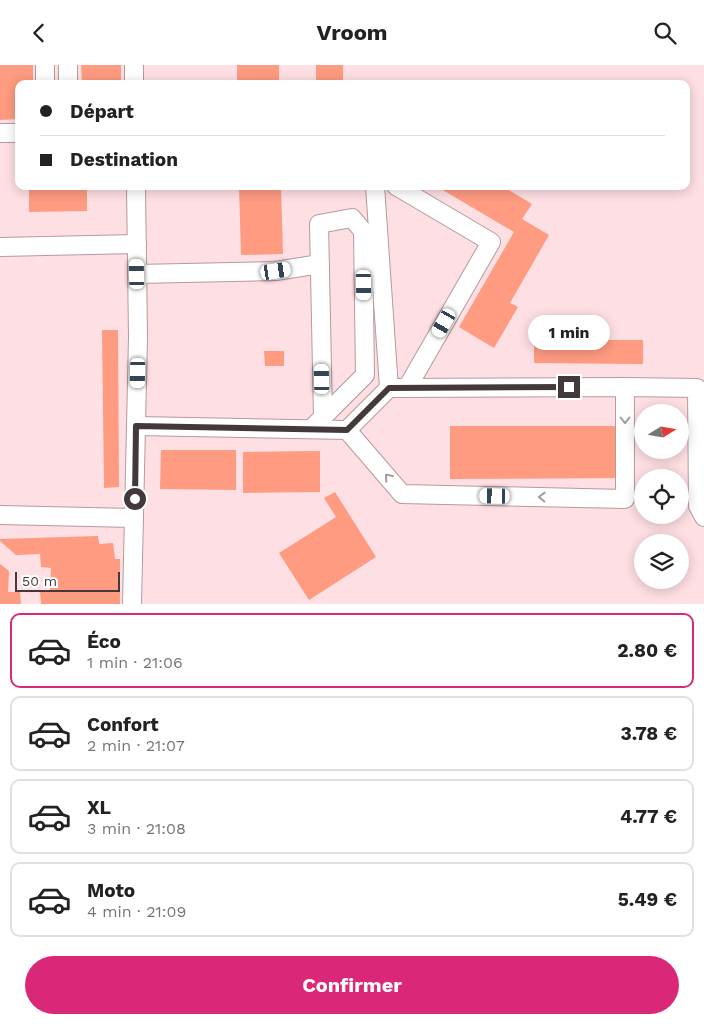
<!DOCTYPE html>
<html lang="fr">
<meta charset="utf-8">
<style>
:root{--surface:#fff;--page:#f6f6f6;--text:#222;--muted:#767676;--line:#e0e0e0;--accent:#db2777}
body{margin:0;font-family:"Work Sans",sans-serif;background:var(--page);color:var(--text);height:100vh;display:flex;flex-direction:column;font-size:19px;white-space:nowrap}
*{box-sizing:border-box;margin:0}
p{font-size:16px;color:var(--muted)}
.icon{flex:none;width:28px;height:28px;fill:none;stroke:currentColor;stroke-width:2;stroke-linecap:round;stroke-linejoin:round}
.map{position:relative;height:539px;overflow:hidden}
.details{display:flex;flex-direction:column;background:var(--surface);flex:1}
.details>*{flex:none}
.banner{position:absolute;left:15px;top:15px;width:675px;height:110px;border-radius:10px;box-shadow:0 2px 12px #0003;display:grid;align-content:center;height:110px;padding:0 25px;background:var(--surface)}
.needle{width:32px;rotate:79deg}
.fabs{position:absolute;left:634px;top:339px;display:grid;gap:10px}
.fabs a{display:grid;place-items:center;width:55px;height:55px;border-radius:50%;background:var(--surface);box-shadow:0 2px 12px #0003;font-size:25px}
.scale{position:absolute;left:15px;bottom:12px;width:105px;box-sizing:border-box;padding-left:5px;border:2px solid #44393a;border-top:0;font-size:14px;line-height:18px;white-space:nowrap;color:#44393a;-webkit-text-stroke:4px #fff;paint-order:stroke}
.end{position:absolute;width:22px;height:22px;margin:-11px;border:6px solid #44393a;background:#fff;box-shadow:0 0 0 2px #fff}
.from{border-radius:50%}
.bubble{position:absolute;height:35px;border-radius:18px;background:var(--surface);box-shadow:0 2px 12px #0003;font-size:16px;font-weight:700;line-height:35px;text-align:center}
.car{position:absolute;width:15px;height:30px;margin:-15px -8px;border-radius:6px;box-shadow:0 0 4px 1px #0007;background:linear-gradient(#fff 24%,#345 0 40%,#fff 0 76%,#345 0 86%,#fff 0)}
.banner b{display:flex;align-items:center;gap:18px;height:48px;font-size:19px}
.banner b+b{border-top:1px solid var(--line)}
.banner i{width:12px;height:12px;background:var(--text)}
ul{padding:9px 0 0;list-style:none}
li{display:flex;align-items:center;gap:15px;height:75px;margin:0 10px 8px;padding:0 15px;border:2px solid var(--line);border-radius:10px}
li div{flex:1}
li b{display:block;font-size:19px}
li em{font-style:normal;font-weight:700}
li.current{border-color:var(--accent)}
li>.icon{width:45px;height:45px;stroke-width:1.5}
.button{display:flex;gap:10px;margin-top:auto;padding:10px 25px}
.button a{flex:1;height:58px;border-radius:30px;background:var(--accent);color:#fff;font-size:20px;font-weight:700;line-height:58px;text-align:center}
header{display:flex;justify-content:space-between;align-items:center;height:65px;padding:0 25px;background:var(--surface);font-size:22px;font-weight:700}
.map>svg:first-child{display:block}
</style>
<header><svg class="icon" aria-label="back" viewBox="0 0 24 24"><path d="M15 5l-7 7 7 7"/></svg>Vroom<svg class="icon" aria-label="search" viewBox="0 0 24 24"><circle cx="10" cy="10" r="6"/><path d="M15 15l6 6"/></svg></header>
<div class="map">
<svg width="704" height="539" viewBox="0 0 704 539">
<rect width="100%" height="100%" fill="#fedfe3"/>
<g fill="#fe9b81">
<polygon points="0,0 33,0 33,19 19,19 19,54 0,55"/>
<polygon points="81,0 121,0 121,19 82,19"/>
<rect x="237" y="0" width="42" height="19"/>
<polygon points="316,0 343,0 343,17 362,16 362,19 316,19"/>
<polygon points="29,121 87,121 87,146 29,147"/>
<polygon points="239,121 281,121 283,189 241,190"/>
<polygon points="436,121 502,121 532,139 522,154 549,170 510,238 518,242 494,283 459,262 514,167"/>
<polygon points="102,265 118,265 119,422 104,423"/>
<polygon points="534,275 643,275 643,299 534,298"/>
<polygon points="264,286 284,286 284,301 265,301"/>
<polygon points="450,361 622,361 622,413 450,414"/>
<polygon points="161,385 236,385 236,425 160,424"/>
<polygon points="320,386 320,427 243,428 243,387"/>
<polygon points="335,427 376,492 309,535 279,488 336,452 324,433"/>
<polygon points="98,471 99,479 113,478 115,494 120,494 120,539 41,539 40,527 50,526 51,503 41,502 40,489 16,490 0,476 0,474"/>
<polygon points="0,499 9,506 8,527 20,527 21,539 0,539"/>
</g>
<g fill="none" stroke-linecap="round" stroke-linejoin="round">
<g stroke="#b69a9d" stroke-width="20">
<g id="minor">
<polyline points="134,0 134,19"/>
<polyline points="45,19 45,0"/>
<polyline points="68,19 68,0"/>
<polyline points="0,68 19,68"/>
<polyline points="375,121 389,323"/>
<polyline points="396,121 491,177 407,323"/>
<polyline points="0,182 137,179"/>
<polyline points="137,209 276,206 320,199"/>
<polyline points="625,322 697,323 698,441 704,452"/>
<polyline points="136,361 347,365 389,323 625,322 625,434 402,429 347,365"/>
<polyline points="311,364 365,310 363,166 352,153 319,159 323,352"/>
<polyline points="0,450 134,453"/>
<polyline points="132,539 138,272 136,121"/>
</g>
</g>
<use href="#minor" stroke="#fff" stroke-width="18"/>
</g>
<defs><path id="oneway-chevron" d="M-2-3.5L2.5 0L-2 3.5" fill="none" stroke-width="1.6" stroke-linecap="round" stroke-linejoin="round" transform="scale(1.25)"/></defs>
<g stroke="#a29c9c">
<use href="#oneway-chevron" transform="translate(625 355) rotate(90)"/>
<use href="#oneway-chevron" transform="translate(388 412) rotate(-131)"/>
<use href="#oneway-chevron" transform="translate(542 432) rotate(-179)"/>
</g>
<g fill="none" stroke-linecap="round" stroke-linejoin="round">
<polyline stroke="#44393a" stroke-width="6" points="135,434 136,361 347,365 389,323 569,322"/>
</g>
</svg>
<div class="fabs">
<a><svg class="needle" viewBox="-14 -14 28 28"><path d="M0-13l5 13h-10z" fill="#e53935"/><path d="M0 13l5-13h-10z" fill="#767676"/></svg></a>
<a><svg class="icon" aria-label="locate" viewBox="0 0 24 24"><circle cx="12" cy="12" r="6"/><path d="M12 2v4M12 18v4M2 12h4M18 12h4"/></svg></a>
<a><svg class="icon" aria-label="layers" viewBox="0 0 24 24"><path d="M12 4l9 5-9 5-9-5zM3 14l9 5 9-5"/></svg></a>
</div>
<div class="scale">50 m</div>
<i class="end from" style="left:135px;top:434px"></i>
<i class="end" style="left:569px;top:322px"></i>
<div class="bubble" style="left:528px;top:250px;width:82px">1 min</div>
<i class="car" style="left:276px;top:206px;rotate:81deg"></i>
<i class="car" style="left:137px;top:209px;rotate:359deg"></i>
<i class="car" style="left:364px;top:220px;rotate:179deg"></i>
<i class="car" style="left:444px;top:258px;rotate:210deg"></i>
<i class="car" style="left:138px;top:308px;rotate:181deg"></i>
<i class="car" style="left:322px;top:314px;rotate:359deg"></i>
<i class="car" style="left:495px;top:431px;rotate:271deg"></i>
<div class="banner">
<b><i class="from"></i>Départ</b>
<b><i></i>Destination</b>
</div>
</div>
<section class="details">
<ul>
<li class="current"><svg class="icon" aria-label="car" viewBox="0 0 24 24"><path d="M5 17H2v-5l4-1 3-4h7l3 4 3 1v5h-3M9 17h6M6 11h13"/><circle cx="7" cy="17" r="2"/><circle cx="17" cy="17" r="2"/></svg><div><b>Éco</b><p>1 min · 21:06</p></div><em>2.80 €</em></li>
<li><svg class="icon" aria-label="car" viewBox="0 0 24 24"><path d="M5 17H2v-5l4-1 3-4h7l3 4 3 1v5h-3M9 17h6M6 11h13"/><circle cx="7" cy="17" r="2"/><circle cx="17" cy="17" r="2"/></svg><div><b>Confort</b><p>2 min · 21:07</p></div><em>3.78 €</em></li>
<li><svg class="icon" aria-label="car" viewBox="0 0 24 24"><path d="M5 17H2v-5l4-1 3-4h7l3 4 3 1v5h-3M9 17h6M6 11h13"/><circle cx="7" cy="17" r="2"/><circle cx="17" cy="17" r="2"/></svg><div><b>XL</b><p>3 min · 21:08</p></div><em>4.77 €</em></li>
<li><svg class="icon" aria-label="car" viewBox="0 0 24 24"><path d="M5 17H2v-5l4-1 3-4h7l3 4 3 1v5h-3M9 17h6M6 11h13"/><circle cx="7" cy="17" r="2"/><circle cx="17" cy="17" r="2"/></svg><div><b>Moto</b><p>4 min · 21:09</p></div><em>5.49 €</em></li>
</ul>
<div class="button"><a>Confirmer</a></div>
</section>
